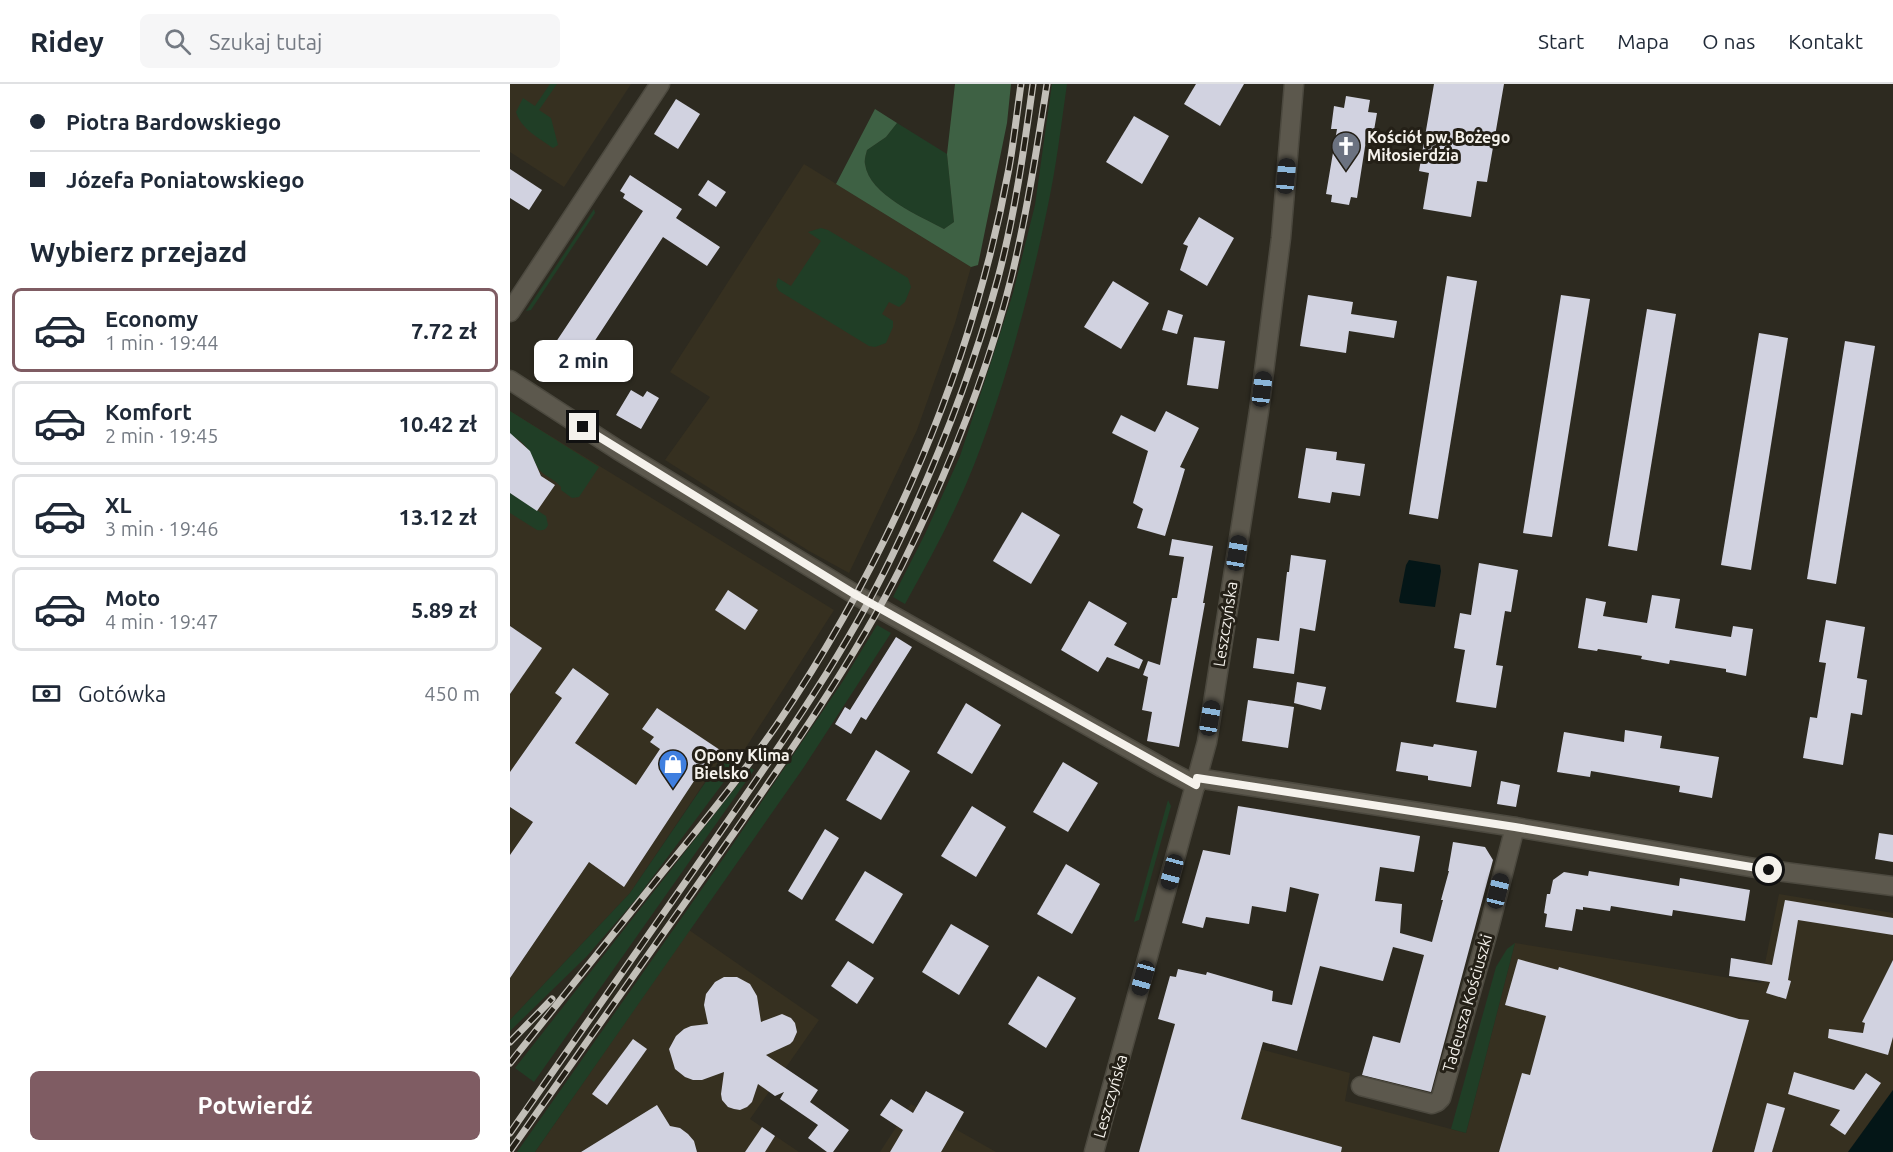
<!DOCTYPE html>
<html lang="pl">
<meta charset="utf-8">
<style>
:root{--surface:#fff;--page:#f6f6f7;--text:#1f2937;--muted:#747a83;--line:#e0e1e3;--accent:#7f5c63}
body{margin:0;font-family:Ubuntu,sans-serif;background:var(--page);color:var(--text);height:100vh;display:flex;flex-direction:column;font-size:22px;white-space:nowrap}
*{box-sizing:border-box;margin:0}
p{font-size:20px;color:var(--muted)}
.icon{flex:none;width:33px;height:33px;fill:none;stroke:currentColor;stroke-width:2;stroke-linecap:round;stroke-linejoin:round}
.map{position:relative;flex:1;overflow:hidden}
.sheet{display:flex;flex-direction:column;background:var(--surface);width:510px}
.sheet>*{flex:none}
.guide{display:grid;align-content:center;height:132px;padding:0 30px;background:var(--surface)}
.end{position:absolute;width:27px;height:27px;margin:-14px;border:8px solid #f5f2ec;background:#111;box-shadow:0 0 0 3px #111}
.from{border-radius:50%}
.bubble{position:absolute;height:42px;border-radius:9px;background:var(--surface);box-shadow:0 2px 4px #0004;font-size:20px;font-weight:600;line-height:42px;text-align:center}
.car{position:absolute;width:18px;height:36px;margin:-18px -9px;border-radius:8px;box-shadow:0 0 4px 2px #0007;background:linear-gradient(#222 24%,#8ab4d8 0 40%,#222 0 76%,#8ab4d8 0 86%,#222 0)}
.guide b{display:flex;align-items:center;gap:21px;height:57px;font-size:22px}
.guide b+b{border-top:2px solid var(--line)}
.guide i{width:15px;height:15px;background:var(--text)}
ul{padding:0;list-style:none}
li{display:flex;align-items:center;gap:18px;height:84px;margin:0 12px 9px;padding:0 18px;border:3px solid var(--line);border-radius:9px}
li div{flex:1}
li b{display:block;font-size:22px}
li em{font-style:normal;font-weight:600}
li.on{border-color:var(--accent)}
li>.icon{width:54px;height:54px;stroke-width:1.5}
h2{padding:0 30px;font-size:27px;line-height:72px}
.pay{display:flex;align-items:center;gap:15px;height:66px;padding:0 30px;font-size:22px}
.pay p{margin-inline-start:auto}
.button{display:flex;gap:12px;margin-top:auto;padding:12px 30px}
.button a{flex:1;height:69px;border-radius:9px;background:var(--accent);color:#fff;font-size:24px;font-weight:600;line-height:69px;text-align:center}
header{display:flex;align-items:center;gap:36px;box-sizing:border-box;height:84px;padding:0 30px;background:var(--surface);border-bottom:2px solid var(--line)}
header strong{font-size:28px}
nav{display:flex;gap:33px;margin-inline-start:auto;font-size:21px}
.search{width:420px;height:54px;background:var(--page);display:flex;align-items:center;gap:15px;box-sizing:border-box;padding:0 21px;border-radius:9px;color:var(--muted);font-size:22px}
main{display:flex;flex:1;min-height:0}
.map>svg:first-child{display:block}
</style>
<header>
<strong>Ridey</strong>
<div class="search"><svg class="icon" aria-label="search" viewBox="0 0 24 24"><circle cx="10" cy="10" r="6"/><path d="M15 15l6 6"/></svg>Szukaj tutaj</div>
<nav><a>Start</a><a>Mapa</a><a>O nas</a><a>Kontakt</a></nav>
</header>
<main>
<section class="sheet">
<div class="guide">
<b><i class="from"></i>Piotra Bardowskiego</b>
<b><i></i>Józefa Poniatowskiego</b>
</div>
<h2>Wybierz przejazd</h2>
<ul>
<li class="on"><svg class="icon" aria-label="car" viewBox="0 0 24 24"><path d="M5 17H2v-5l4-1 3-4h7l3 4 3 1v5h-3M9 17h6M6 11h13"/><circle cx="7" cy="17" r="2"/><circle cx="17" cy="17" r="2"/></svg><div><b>Economy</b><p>1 min · 19:44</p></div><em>7.72 zł</em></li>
<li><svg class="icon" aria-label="car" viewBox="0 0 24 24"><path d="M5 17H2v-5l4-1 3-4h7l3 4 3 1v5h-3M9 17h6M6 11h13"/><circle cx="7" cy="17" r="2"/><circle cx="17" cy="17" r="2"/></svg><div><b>Komfort</b><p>2 min · 19:45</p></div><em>10.42 zł</em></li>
<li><svg class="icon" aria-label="car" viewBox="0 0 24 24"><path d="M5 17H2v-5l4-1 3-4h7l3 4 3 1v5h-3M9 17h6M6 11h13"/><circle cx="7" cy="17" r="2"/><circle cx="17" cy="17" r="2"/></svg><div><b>XL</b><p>3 min · 19:46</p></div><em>13.12 zł</em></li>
<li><svg class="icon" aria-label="car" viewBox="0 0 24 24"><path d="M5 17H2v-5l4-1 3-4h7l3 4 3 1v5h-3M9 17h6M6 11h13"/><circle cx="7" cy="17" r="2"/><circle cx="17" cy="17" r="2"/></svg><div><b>Moto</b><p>4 min · 19:47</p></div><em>5.89 zł</em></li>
</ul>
<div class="pay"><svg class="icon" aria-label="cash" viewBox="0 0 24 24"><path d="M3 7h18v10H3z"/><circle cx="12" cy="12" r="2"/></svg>Gotówka<p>450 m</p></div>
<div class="button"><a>Potwierdź</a></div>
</section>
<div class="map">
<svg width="1383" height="1068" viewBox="0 0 1383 1068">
<rect width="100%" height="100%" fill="#2d2a20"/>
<g fill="#363020">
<polygon points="0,0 121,0 54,103 0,68"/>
<polygon points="294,80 461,183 445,239 407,346 339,489 299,467 155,376 200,313 160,288"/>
<polygon points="0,327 324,526 226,679 213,671 120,809 0,936"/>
<polygon points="1269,810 1383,829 1383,1006 1338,1068 629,1068 664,942 840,989 835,1017 956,1049 1005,859 1251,899"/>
<polygon points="179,846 309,936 240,1035 289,1068 25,1068"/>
<polygon points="401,1020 486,1068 370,1068"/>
</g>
<g fill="#203e26">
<path d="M40,0h7l-18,26 12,8 7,27 -5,3c-14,-10 -32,-19 -37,-36l7,-14 12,8z"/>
<path d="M542,0h15c-6,42 -11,85 -20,126 -18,86 -41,173 -73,255 -19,48 -44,94 -69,139l-12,-7 32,-63 35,-78 32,-97 21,-66 22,-88z"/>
<path d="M387,39l50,31 7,68 -10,7c-24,-13 -75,-34 -79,-65 -1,-4 1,-10 2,-14l19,-13z"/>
<polygon points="84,125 85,129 21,226 16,227"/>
<polygon points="311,144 318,146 398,194 401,203 395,218 389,223 379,218 372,230 383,237 383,243 376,259 365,263 359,262 269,207 266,202 268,194 281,202 311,157 298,148"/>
<path d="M0,327l89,56 -20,30 -7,1 -11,-8v-3c-6,-8 -18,-11 -23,-19 -9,-15 -9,-24 -28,-33z"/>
<path d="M0,409l36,23 2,9c-2,5 -6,6 -11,5l-27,-17z"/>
<polygon points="367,541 381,549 294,683 25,1068 7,1068 215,772 333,597"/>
<polygon points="214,671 226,679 213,699 127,814 77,872 0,947 0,936 120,809"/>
<polygon points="241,684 244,686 24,998 5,984"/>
<polygon points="658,716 661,722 629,836 624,838"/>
<polygon points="1005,859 956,1049 941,1045 986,883 997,865"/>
</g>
<path fill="#3e6144" d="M445,0h56l-4,39 -29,142 -7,2 -135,-83 39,-75 22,14 -11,14 -19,13c-1,4 -3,10 -2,14 4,31 55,52 79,65l10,-7 -7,-68z"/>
<g fill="#041617">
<polygon points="899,476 930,481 931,487 925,523 890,519 889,517 896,481"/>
<polygon points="1383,1006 1383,1066 1381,1068 1338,1068"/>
</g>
<g fill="#d1d2e0">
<polygon points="686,0 734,0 710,42 674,20"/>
<polygon points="924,0 994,0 977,98 967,97 961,133 913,125 919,89 909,87"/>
<polygon points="836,12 860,16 858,28 867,29 863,52 857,50 847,114 841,113 839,121 821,118 822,111 816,110 827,45 821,45 824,22 834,24"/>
<polygon points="166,15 190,30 168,65 144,50"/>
<polygon points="624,32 659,52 632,100 596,78"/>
<polygon points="0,85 32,106 19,126 0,114"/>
<polygon points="120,91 172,125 166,134 210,163 197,182 153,153 61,293 34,276 133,127 113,114 115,110 110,107"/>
<polygon points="198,96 216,108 206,123 188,111"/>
<polygon points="689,133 724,154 697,202 670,186 678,162 673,160"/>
<polygon points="937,192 967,197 928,435 899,430"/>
<polygon points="603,197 639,219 611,265 574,243"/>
<polygon points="798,211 843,218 841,230 887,237 884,254 839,247 836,269 790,262"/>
<polygon points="1051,211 1080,215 1042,453 1013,449"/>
<polygon points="1137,225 1166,230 1127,467 1098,462"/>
<polygon points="658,226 673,231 667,250 652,246"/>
<polygon points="1249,249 1278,254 1241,486 1211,481"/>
<polygon points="684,253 715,257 708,305 677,301"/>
<polygon points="1335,257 1365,262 1326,500 1297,495"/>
<polygon points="121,306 133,313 137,307 149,314 131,345 106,331"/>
<polygon points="656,327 689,344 670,383 675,385 655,452 627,444 633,425 623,419 638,367 602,349 611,331 645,348"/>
<polygon points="0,349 20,367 31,392 45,401 27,427 0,409"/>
<polygon points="796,364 827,368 826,376 855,380 850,412 822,408 820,419 788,414"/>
<polygon points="512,428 550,451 521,500 483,477"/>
<polygon points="662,455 703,462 693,519 695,519 669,663 637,657 642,628 632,626 638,593 633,591 638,577 650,581 662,514 667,514 674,473 659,471"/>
<polygon points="781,471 816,476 805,547 790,544 784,590 743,584 747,554 769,557 777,488 779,488"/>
<polygon points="969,479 1008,486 1001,528 995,527 986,581 993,582 986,624 946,618 955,566 944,564 950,529 961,531"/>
<polygon points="218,506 248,526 235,546 205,526"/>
<polygon points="1142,511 1170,515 1165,544 1221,553 1223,542 1243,545 1236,592 1216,588 1216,585 1160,576 1159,580 1131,575 1132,572 1088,565 1087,567 1068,564 1076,514 1096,518 1093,532 1137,539"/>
<polygon points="579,517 617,539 604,561 633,576 629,585 597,573 588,588 551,566"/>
<polygon points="1316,536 1355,543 1347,594 1357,596 1352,631 1341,629 1333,681 1293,674 1300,633 1307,634 1316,579 1309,578"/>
<polygon points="0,542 32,564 0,610"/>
<polygon points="386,553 402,563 356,636 351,633 341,650 325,640 335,623 340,626"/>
<polygon points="63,584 99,610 65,659 126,701 150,665 140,658 144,653 132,645 147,624 210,666 190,692 188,691 114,803 79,778 0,894 0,771 23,738 0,723 0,688 52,614 45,609"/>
<polygon points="787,598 816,603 811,626 784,619"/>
<polygon points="738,616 784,623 778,664 732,657"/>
<polygon points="456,619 491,641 462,690 427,669"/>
<polygon points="1115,646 1152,652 1150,664 1209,673 1202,714 1169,708 1170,702 1081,687 1080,693 1047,688 1054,648 1114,658"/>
<polygon points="891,658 923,663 924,660 967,667 961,703 918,696 918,692 886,687"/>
<polygon points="366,666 400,687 371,736 336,716"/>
<polygon points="553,678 588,699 558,748 523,728"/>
<polygon points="991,697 1010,701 1006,723 987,720"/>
<polygon points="462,722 496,743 466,793 431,772"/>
<polygon points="728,722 910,752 904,788 870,783 865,817 892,820 890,849 922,858 933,816 931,816 939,787 938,787 943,758 975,763 983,776 921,1008 852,991 863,952 890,959 914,871 883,863 873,897 810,882 787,967 753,958 731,1035 832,1063 831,1068 629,1068 665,940 648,935 660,892 666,893 668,885 696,891 697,888 763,907 762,917 782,921 809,810 780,803 776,828 742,822 739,840 696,833 693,844 672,839 693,766 720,771"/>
<polygon points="315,745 329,754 292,816 278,807"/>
<polygon points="1369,749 1383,751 1383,778 1365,775"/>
<polygon points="556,780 590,800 562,850 527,830"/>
<polygon points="355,787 393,810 363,860 325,836"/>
<polygon points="1079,787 1169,802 1170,794 1240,806 1235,837 1163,826 1162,832 1101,822 1100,827 1073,823 1073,826 1066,825 1062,847 1035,843 1037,830 1034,829 1037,810 1040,810 1043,796 1054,788 1078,792"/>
<polygon points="1275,816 1383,834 1383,851 1288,836 1278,896 1281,897 1276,915 1256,909 1260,898 1219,892 1221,874 1262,881"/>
<polygon points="441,840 479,862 449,911 412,888"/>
<polygon points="1008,875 1048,886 1049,883 1229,935 1239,936 1202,1068 989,1068 1012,989 1020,991 1036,932 995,921"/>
<polygon points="1383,876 1383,953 1378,971 1318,954 1319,945 1353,949 1355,939 1352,938"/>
<polygon points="338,877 364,894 347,920 321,902"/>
<polygon points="528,892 566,914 536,964 498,940"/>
<polygon points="214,893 227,893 240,900 247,912 251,938 272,930 281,934 285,939 287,948 283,957 280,960 256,971 308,1006 300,1018 339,1046 323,1068 317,1068 298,1054 308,1041 270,1015 274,1008 265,1012 248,1000 242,1018 237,1023 230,1026 224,1025 218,1023 212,1016 211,1010 214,988 192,996 183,996 175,993 165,985 159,965 166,952 174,945 181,942 198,940 194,921 196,910 205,898"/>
<polygon points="123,955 137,965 97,1021 82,1010"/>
<polygon points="1284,988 1344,1006 1356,989 1371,999 1335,1051 1320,1041 1330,1026 1278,1010"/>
<polygon points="416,1007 454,1028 431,1068 380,1068 393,1046 370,1031 381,1015 403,1029"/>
<polygon points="1257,1019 1275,1024 1262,1068 1244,1068"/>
<polygon points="147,1021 160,1042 170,1044 178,1050 184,1057 187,1068 71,1068"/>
<polygon points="252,1043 265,1052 255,1068 235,1068"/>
</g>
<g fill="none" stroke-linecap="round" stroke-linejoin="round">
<g stroke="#4c493f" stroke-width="21">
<g id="street">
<polyline points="0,228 150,0"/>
<polyline points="0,296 108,366 346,511 653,684 686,701"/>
<polyline points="687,694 1005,743 1251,785 1383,802"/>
<polyline points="851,1002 922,1020 927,1018 931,1014 979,844 1005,743"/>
<polyline points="584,1068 697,658 749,327 771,154 784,0"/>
</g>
</g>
<use href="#street" stroke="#5c584d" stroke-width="18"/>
<g stroke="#c2bfb8" stroke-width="7">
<g id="rail">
<polyline points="0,958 42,915"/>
<path d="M0,979c49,-62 99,-123 148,-185 41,-50 81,-99 118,-152 114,-168 196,-358 233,-558 5,-28 8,-56 12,-84"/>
<path d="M0,1049c67,-96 135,-193 202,-289 63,-91 132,-188 180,-288 43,-89 80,-182 106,-278 17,-64 26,-129 35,-194"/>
<path d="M0,1067c68,-96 135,-192 203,-288 67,-96 136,-193 189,-298 44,-89 86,-193 110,-290 15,-63 25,-127 35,-191"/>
</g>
</g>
<use href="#rail" stroke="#242017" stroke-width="4.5" stroke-dasharray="14" stroke-linecap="butt"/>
</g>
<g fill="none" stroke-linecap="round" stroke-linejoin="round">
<polyline stroke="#f5f2ec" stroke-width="8" points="73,343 346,511 686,701 687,694 1005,743 1259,786"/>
</g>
<defs>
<g id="church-pin" transform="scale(1.5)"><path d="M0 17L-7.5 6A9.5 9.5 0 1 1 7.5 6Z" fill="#6b7280" stroke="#242017"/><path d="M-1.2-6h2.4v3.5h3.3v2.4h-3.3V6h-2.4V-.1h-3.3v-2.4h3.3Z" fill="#fff"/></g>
<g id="shop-pin" transform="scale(1.5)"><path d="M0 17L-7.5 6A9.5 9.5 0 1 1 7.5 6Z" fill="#3f7fe0" stroke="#242017"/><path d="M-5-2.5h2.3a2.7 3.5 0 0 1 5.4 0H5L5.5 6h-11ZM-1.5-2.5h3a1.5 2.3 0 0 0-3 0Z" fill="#fff"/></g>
</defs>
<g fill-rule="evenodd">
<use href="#church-pin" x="836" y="62"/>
<use href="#shop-pin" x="163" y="680"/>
</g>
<g text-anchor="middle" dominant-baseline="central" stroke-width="6" stroke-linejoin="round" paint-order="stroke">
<g font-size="16" font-weight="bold" fill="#f5f2ec" stroke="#242017" text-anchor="start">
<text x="857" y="53">Kościół pw. Bożego<tspan x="857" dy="18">Miłosierdzia</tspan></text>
<text x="184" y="671">Opony Klima<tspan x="184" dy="18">Bielsko</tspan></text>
</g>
<g font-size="16" fill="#f5f2ec" stroke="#242017">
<text transform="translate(715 540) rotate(-81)">Leszczyńska</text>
<text transform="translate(957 919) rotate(-74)">Tadeusza Kościuszki</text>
<text transform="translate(600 1012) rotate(-74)">Leszczyńska</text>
</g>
</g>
</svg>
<i class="end from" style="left:1259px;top:786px"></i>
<i class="end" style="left:73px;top:343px"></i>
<div class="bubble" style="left:24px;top:256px;width:99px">2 min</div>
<i class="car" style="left:776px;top:92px;rotate:5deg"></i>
<i class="car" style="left:752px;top:305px;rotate:7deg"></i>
<i class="car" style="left:727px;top:469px;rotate:9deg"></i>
<i class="car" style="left:700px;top:634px;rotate:9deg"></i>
<i class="car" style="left:662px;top:788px;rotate:195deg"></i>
<i class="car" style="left:988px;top:807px;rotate:14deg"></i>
<i class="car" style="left:633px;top:894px;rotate:196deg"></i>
</div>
</main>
